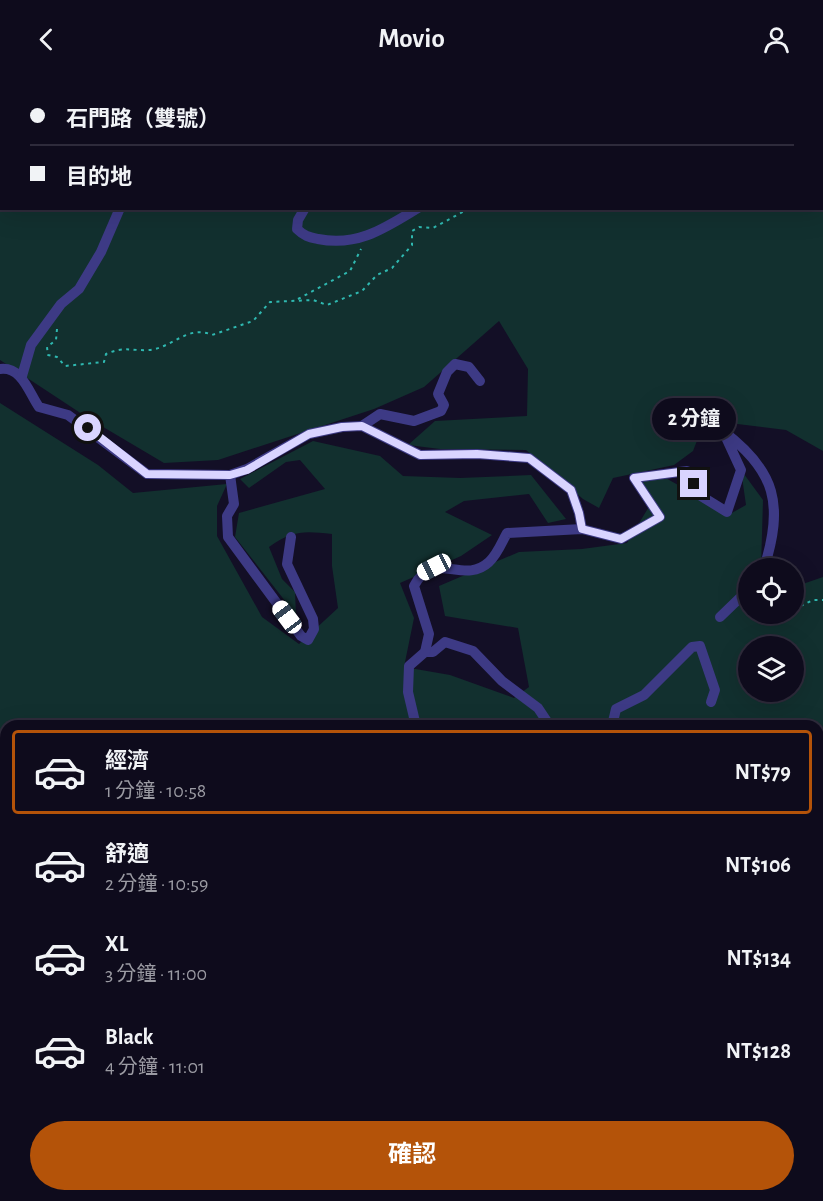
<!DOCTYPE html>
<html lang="zh-TW">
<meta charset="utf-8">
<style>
:root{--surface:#0e0b1c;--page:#1c1929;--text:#f1f3f6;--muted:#9b9ba3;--line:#2e2b3b;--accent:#b45309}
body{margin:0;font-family:"Alegreya Sans","Noto Sans TC",sans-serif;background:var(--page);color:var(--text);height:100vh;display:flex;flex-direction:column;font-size:22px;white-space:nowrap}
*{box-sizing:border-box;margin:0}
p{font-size:20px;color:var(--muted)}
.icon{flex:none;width:33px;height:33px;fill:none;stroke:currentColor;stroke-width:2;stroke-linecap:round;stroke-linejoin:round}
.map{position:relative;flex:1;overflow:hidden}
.drawer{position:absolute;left:0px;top:642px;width:824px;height:482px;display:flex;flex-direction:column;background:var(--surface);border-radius:18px 18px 0 0;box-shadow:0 6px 24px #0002,0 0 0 2px var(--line)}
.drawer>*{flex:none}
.hud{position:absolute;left:0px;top:0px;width:824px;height:132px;box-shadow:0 6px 24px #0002,0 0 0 2px var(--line);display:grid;align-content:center;height:132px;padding:0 30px;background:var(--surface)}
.tools{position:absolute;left:738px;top:480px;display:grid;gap:12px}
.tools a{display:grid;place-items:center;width:66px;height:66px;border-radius:50%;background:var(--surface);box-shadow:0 6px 24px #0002,0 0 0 2px var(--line);font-size:30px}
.end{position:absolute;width:27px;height:27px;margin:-14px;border:8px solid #d9d4ff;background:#111;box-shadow:0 0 0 3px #111}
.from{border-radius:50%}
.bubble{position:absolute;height:42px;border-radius:21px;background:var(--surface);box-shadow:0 6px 24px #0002,0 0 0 2px var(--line);font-size:20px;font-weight:700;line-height:42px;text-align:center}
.car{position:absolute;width:18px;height:36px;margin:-18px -9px;border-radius:8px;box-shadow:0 0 4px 2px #0007;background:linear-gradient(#fff 24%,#345 0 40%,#fff 0 76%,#345 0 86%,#fff 0)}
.hud b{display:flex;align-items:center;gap:21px;height:57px;font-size:22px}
.hud b+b{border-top:2px solid var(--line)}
.hud i{width:15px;height:15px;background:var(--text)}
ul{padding:10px 0 0;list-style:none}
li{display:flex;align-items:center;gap:18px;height:84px;margin:0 12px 9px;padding:0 18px;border:3px solid transparent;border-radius:6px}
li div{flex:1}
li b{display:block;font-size:22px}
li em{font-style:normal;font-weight:700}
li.on{border-color:var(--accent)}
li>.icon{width:54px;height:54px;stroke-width:1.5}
.cta{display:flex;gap:12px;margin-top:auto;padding:12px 30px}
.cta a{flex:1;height:69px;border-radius:36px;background:var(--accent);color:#fff;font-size:24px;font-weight:700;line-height:69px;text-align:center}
header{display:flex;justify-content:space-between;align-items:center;height:78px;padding:0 30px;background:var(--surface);font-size:27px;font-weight:700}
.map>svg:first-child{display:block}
</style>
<header><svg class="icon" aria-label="back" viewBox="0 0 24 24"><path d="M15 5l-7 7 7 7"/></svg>Movio<svg class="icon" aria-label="person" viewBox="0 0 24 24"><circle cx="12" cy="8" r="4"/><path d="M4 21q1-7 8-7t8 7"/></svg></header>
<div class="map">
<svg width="823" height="1123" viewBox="0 0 823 1123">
<rect width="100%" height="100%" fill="#130f26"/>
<g fill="#12302f" fill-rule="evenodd">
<path d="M0,0h823v373l-37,-21 -81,-10 -12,31 -19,14 -61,13 -14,30 -16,-9 -57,-49 -86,-1 -32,-4 27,-24 92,-5 1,-47 -29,-48 -75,66 -50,22 -156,51 -54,3 -76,-45 -88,-58zM2,2h820v128h-820z"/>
<path d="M0,325l98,62 35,28 94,-9 -10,22v30l45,81 37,27 39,-36 -6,-42v-32c-28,-3 -39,-4 -63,13l13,32 13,13 1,23 -61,-78 4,-24 86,-24 -25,-29 -14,2 -37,26 -9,-9 73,-38 67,15 23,20 57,2 71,-3 35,44 -18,4 -19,-29 -65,7 -19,11 47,23 -31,21 -61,27 14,35 -10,49 46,8 64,23 15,-11 -11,-59 -73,-12 -6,-30 80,-34 63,-3 45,-6 23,-38 -16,-27 28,-2 68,38 16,-9 -5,-35 22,30 -2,68h-13v46h46v-27l29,-10v509l-5,-4v-356h-812v198l-6,-2zM748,568h46v46h-46z"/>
<polygon points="823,1038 823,1123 674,1123 674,1118 818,1118 818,1039"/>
<polygon points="85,1118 641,1118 638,1123 86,1123"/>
</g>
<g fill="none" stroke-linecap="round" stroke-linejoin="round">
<g stroke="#2fb8b0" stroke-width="2" stroke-dasharray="3 4.5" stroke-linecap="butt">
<polyline points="705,0 705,2"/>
<polyline points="737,0 737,2"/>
<polyline points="822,88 823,88"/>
<polyline points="298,221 350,193 361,171"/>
<path d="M57,251l-1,11 -9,7 1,8 9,2 8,9 39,-4 2,-8c19,-8 25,-3 43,-4 23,-2 40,-26 63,-15l41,-14 17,-19 43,-2 14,5 35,-14 15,-16 15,-7 20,-23v-14l7,-4 14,1 37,-20"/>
<polyline points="794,531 813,522 823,522"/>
<polyline points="755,536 771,547 777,536"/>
<polyline points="818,822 823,817"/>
<polyline points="54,1118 60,1123"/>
<polyline points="83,1123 88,1118"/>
<polyline points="141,1123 143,1118"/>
<polyline points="325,1123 327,1118"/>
</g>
<g stroke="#3d3a85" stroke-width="10">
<polyline points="179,0 179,2"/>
<polyline points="279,0 287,2"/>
<polyline points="477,2 477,0"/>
<path d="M305,130l-7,12 -1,9c7,7 12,8 21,10 40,8 67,-11 100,-31"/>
<path d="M0,291c22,-3 29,24 39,38l29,8 79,59 83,1 17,-6 62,-35 33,-7 20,-1 58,29 57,-1 52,4 42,32 8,23 3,16"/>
<polyline points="22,298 31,267 61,226 79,211 101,174 120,130"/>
<polyline points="362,348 380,336 414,343 441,333 444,327 438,316 447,294 455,286 469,289 480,303"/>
<polyline points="230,397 234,426 227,438 228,459 301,558 308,562 314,551 313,541 287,486 291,459"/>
<polyline points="720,539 748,512"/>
<polyline points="425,574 433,574 445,564 473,573 502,603 538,630 550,648"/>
<path d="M416,648l-8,-34 1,-26 16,-14 4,-18 -15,-48c20,-38 49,0 75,-24 8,-7 13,-20 18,-29l75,-4 39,10 39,-22 -26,-39 53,-7 14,25 26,16 14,-42 -18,-39c53,40 61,74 41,137"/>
<polyline points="612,648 616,631 644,617 692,569 700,568 715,612 711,624"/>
<polyline points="0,943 6,953"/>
<polyline points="0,972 6,971"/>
<polyline points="0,997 6,986"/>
<polyline points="818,1029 823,1030"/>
<polyline points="0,1098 3,1083"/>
<polyline points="657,1123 660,1118"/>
</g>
</g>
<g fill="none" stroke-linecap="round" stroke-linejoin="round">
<polyline stroke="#d9d4ff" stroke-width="8" points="88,350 147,396 230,397 247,392 309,356 342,349 362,348 420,377 477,376 529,380 571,412 579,435 582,451 621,461 660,439 634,400 687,393 694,406"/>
</g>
</svg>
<div class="tools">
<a><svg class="icon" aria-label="locate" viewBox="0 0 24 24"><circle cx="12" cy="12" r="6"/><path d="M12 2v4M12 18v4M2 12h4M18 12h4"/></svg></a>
<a><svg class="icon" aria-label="layers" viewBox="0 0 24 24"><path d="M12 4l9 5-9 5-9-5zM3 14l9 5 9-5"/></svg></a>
</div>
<i class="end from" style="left:88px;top:350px"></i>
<i class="end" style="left:694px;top:406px"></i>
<div class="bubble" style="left:652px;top:320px;width:84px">2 分鐘</div>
<i class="car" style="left:434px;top:489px;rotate:243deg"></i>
<i class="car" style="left:287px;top:539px;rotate:323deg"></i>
<div class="hud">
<b><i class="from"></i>石門路（雙號）</b>
<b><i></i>目的地</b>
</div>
<section class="drawer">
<ul>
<li class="on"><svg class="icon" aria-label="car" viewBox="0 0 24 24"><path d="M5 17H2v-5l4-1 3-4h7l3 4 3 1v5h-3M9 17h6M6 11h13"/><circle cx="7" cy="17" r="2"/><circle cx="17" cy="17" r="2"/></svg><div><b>經濟</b><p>1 分鐘 · 10:58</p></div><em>NT$79</em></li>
<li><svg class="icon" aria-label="car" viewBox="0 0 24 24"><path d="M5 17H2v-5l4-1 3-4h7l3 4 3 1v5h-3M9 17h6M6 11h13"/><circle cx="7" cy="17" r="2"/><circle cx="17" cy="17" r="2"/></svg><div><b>舒適</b><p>2 分鐘 · 10:59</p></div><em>NT$106</em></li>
<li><svg class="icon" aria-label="car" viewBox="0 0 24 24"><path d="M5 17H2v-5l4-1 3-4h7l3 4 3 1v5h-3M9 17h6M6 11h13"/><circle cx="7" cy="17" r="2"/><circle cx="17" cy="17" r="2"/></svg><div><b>XL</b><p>3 分鐘 · 11:00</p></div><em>NT$134</em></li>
<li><svg class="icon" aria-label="car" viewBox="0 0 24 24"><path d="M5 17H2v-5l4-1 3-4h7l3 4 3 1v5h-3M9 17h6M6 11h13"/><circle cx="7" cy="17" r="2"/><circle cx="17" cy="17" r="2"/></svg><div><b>Black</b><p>4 分鐘 · 11:01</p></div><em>NT$128</em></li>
</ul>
<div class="cta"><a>確認</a></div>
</section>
</div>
